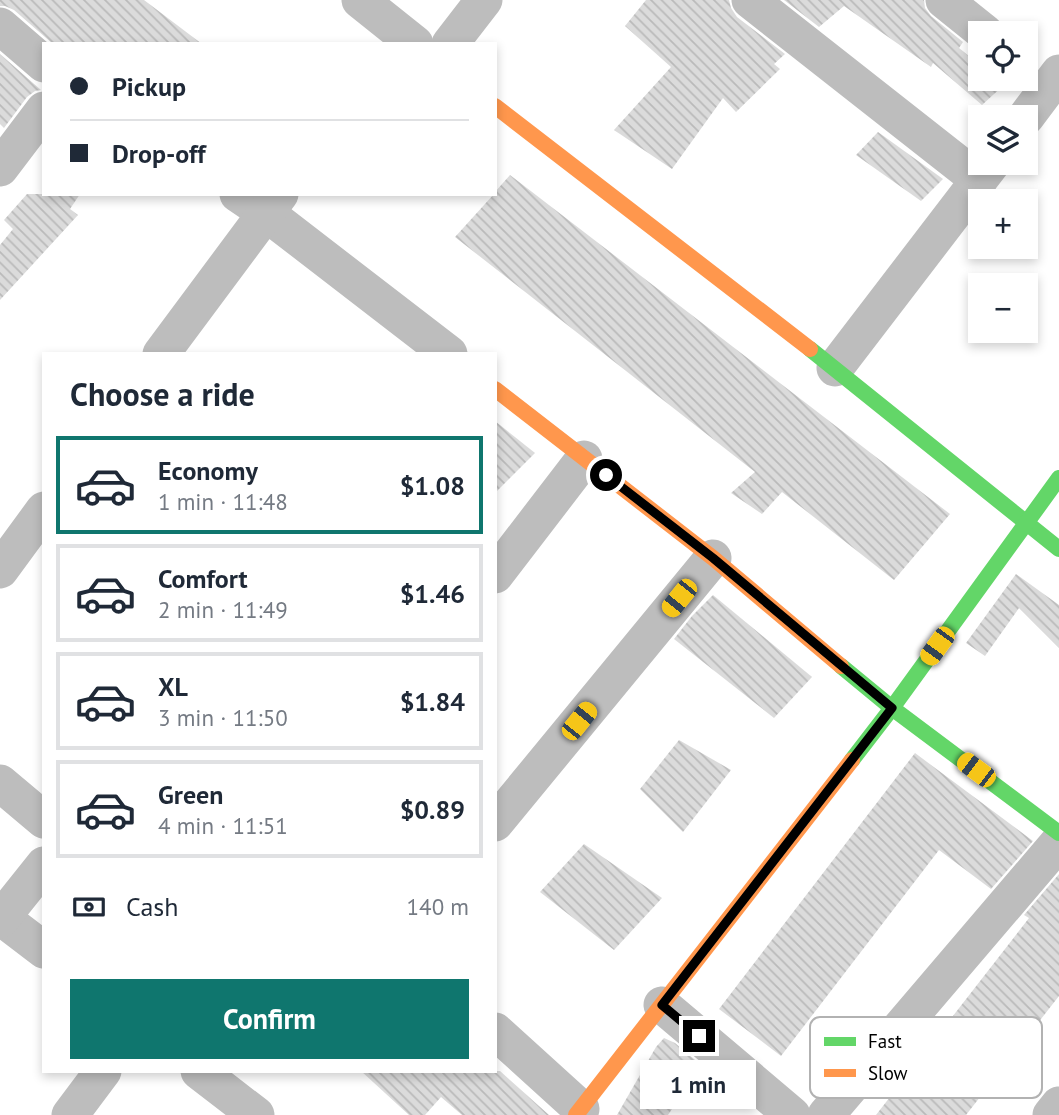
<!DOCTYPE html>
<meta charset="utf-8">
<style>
:root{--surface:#fff;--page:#f6f6f7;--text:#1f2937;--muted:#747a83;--line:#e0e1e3;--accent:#0f766e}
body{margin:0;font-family:"PT Sans",sans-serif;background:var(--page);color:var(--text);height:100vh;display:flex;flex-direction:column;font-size:26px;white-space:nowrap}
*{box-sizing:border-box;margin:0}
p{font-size:23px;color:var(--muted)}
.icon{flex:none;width:38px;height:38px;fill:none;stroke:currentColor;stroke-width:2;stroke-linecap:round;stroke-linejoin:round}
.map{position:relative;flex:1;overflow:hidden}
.panel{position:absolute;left:42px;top:352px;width:455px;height:721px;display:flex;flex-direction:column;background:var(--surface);border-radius:0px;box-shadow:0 4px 10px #0003}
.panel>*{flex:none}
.banner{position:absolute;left:42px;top:42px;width:455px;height:154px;border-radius:0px;box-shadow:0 4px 10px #0003;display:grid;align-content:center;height:154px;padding:0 28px;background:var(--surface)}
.buttons{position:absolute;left:968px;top:21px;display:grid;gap:14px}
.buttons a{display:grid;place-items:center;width:70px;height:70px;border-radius:0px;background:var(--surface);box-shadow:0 4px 10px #0003;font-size:35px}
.end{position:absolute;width:32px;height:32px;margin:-16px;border:9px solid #000;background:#fff;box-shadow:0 0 0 4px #fff}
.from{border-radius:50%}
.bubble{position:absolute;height:49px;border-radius:0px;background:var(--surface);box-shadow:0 4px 10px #0003;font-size:23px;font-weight:800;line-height:49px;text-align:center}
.car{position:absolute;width:21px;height:42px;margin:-21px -10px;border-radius:9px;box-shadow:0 0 5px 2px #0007;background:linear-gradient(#f5c518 24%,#345 0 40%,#f5c518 0 76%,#345 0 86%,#f5c518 0)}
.banner b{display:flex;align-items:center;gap:24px;height:66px;font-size:26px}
.banner b+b{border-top:2px solid var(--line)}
.banner i{width:18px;height:18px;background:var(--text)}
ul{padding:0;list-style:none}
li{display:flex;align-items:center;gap:21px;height:98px;margin:0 14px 10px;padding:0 14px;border:4px solid var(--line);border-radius:0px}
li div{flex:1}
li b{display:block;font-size:26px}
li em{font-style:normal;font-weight:800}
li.current{border-color:var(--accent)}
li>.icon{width:63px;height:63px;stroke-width:1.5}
h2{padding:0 28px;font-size:32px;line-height:84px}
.pay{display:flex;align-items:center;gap:18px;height:77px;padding:0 28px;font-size:26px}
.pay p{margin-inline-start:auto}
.button{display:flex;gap:14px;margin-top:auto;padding:14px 28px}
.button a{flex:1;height:80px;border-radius:0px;background:var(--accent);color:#fff;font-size:28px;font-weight:800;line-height:80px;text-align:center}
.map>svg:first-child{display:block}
</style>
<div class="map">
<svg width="1059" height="1115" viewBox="0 0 1059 1115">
<defs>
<pattern id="building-back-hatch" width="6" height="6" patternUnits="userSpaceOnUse" patternTransform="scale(1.75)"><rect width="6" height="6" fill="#dbdbdb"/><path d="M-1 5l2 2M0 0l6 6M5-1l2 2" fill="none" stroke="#bababa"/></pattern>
</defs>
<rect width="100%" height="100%" fill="#fff"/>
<g fill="url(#building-back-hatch)">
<polygon points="0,0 144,0 202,44 53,44 14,10 5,6 0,6"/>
<polygon points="646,0 729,0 731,8 737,17 785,54 774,64 780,69 736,112 723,98 672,169 614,130 671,67 625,26"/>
<polygon points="784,0 924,0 925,8 931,16 963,42 959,48 980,65 980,79 998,79 1005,84 982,105 933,63 931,67 844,6 819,27"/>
<polygon points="0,54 41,90 35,91 27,97 4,128 0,124"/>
<polygon points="878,132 943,179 921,201 856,155"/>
<polygon points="510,175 950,514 894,580 782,492 762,514 731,493 755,472 455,237 494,194 495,194 495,192"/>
<polygon points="27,194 80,194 70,209 78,215 0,300 0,245 13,229 4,220"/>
<polygon points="495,421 535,453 495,493"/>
<polygon points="1016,574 1059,605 1059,648 1019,608 985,656 966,643"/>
<polygon points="713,595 812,677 774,718 674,639 692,616"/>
<polygon points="679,740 731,770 683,832 640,789"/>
<polygon points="915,753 1033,841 991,889 939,850 781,1056 719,1009"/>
<polygon points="584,844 662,898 614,950 540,892"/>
<polygon points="1059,874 1059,996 966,1115 876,1115 1029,918 1024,915"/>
<polygon points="664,1038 675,1043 701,1065 668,1115 617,1115 656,1047"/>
<polygon points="361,1071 500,1071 549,1115 462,1115 441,1097 425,1115 409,1115"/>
</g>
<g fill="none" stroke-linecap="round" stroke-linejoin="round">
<g stroke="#bdbdbd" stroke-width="37">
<polyline points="360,0 415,44"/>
<polyline points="750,0 979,180"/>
<polyline points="944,0 985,33"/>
<polyline points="0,26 44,64"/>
<polyline points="450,44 484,0"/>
<polyline points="1026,117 1059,73"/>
<polyline points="0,168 44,110"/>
<polyline points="238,194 266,213 449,354"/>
<polyline points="161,354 280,194"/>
<polyline points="835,368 992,163"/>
<polyline points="0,570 44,510"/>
<polyline points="495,575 584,459"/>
<polyline points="0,783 44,820"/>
<polyline points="495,823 713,558"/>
<polyline points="2,918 44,950"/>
<polyline points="0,920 44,865"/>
<polyline points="662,1005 792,1115"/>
<polyline points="495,1031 581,1109"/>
<polyline points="199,1071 256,1115"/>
<polyline points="70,1115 103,1071"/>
<polyline points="826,1115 1059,842"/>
<polyline points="1051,1115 1059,1105"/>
</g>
<g stroke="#63d668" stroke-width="16">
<polyline points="810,349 1059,549"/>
<polyline points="841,666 892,708 1059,833"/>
<polyline points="852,760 892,708 1059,478"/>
</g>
<g stroke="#ff974d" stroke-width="16">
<polyline points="495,106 810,349"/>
<polyline points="495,389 713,558 841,666"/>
<polyline points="576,1115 852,760"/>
</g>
</g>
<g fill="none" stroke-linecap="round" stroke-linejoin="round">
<polyline stroke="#000" stroke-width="9" points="606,475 713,558 892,708 662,1005 699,1036"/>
</g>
<rect x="810" y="1017" width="232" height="81" rx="10" fill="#fff" stroke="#b2b2b2" stroke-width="2"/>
<rect x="824" y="1037" width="32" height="9" fill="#63d668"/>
<rect x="824" y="1069" width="32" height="8" fill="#ff974d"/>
<g font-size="19" fill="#000">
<text x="868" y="1048">Fast</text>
<text x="868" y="1080">Slow</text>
</g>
</svg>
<div class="buttons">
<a><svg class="icon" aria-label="locate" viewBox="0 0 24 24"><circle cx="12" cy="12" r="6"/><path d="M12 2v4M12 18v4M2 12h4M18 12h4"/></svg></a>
<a><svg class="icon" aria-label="layers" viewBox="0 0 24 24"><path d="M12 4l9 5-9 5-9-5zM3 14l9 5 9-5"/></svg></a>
<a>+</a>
<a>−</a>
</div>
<i class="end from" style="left:606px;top:475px"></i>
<i class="end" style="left:699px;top:1036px"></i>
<div class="bubble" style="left:640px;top:1060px;width:116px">1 min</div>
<i class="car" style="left:679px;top:598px;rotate:219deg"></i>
<i class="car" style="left:937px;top:646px;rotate:216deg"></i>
<i class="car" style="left:579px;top:721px;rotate:39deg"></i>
<i class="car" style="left:976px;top:770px;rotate:307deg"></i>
<div class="banner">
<b><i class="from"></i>Pickup</b>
<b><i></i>Drop-off</b>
</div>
<section class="panel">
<h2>Choose a ride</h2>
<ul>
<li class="current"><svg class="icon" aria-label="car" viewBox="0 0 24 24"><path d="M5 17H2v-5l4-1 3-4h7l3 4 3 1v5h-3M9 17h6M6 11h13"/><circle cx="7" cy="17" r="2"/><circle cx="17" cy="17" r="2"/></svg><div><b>Economy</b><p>1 min · 11:48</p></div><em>$1.08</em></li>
<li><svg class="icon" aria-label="car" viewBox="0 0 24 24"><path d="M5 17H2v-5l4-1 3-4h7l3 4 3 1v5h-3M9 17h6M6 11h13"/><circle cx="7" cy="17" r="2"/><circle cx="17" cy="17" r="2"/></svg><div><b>Comfort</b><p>2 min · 11:49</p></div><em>$1.46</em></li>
<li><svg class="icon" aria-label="car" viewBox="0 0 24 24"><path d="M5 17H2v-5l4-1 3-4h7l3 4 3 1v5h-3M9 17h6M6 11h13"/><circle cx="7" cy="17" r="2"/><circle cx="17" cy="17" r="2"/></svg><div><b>XL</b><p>3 min · 11:50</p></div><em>$1.84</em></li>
<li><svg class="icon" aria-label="car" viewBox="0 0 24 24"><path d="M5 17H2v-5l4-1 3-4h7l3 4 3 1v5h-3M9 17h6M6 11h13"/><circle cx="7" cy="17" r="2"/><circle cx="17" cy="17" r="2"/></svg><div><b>Green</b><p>4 min · 11:51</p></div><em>$0.89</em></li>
</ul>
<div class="pay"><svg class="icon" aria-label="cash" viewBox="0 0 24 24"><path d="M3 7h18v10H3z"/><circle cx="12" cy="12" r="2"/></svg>Cash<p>140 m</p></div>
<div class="button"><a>Confirm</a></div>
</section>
</div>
